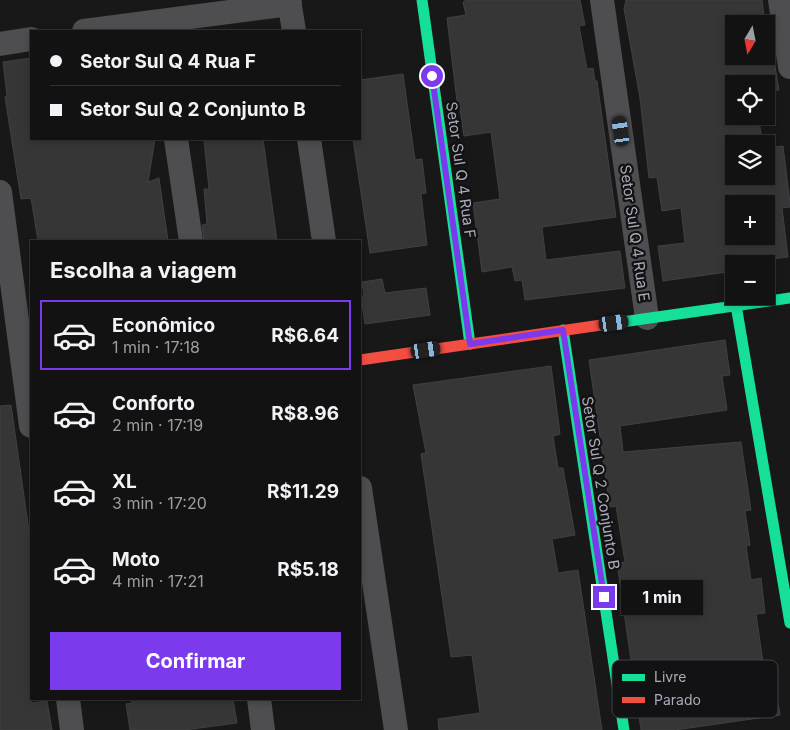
<!DOCTYPE html>
<html lang="pt">
<meta charset="utf-8">
<style>
:root{--surface:#121212;--page:#1f2020;--text:#f1f3f6;--muted:#9c9e9f;--line:#313232;--accent:#7c3aed}
body{margin:0;font-family:Inter,sans-serif;background:var(--page);color:var(--text);height:100vh;display:flex;flex-direction:column;font-size:19px;white-space:nowrap}
*{box-sizing:border-box;margin:0}
p{font-size:16px;color:var(--muted)}
.icon{flex:none;width:28px;height:28px;fill:none;stroke:currentColor;stroke-width:2;stroke-linecap:round;stroke-linejoin:round}
.map{position:relative;flex:1;overflow:hidden}
.details{position:absolute;left:30px;top:240px;width:331px;height:460px;display:flex;flex-direction:column;background:var(--surface);border-radius:0px;box-shadow:0 2px 8px #0003,0 0 0 1px var(--line)}
.details>*{flex:none}
.banner{position:absolute;left:30px;top:30px;width:331px;height:110px;border-radius:0px;box-shadow:0 2px 8px #0003,0 0 0 1px var(--line);display:grid;align-content:center;height:110px;padding:0 20px;background:var(--surface)}
.needle{width:32px;rotate:190deg}
.controls{position:absolute;left:725px;top:15px;display:grid;gap:10px}
.controls a{display:grid;place-items:center;width:50px;height:50px;border-radius:0px;background:var(--surface);box-shadow:0 2px 8px #0003,0 0 0 1px var(--line);font-size:25px}
.end{position:absolute;width:22px;height:22px;margin:-11px;border:6px solid #7c3aed;background:#fff;box-shadow:0 0 0 2px #fff}
.from{border-radius:50%}
.bubble{position:absolute;height:35px;border-radius:0px;background:var(--surface);box-shadow:0 2px 8px #0003,0 0 0 1px var(--line);font-size:16px;font-weight:700;line-height:35px;text-align:center}
.car{position:absolute;width:15px;height:30px;margin:-15px -8px;border-radius:6px;box-shadow:0 0 4px 1px #0007;background:linear-gradient(#222 24%,#8ab4d8 0 40%,#222 0 76%,#8ab4d8 0 86%,#222 0)}
.banner b{display:flex;align-items:center;gap:18px;height:48px;font-size:19px}
.banner b+b{border-top:1px solid var(--line)}
.banner i{width:12px;height:12px;background:var(--text)}
ul{padding:0;list-style:none}
li{display:flex;align-items:center;gap:15px;height:70px;margin:0 10px 8px;padding:0 10px;border:2px solid transparent;border-radius:0px}
li div{flex:1}
li b{display:block;font-size:19px}
li em{font-style:normal;font-weight:700}
li.on{border-color:var(--accent)}
li>.icon{width:45px;height:45px;stroke-width:1.5}
h2{padding:0 20px;font-size:22px;line-height:60px}
.cta{display:flex;gap:10px;margin-top:auto;padding:10px 20px}
.cta a{flex:1;height:58px;border-radius:0px;background:var(--accent);color:#fff;font-size:20px;font-weight:700;line-height:58px;text-align:center}
.map>svg:first-child{display:block}
</style>
<div class="map">
<svg width="790" height="730" viewBox="0 0 790 730">
<rect width="100%" height="100%" fill="#181818"/>
<g fill="#363637" stroke="#404144" fill-rule="evenodd">
<polygon points="466,0 580,0 585,25 579,26 587,69 593,68 595,81 597,81 616,217 542,227 546,260 620,251 625,288 525,300 522,280 515,281 512,267 482,272 473,203 500,199 491,132 464,136 459,101 457,101 447,18 466,15 463,2"/>
<path d="M626,0h136l3,24h-31v32h32v-24l2,11 3,-1 8,48 -13,2v-8h-32v32h24l5,28h-29v32h32v-28l17,-2 7,57v4l-8,1 6,49 -54,7v7l-71,10 -5,-35 27,-3 -4,-35 -19,3 -5,-34 -8,1 -9,-80 -16,-89zM734,204h32v32h-32z"/>
<polygon points="31,58 31,139 155,139 148,182 159,178 168,241 38,241 31,198 21,199 5,97 7,96 3,62"/>
<polygon points="403,74 415,160 422,159 426,193 421,194 427,245 370,253 353,139 360,139 360,80"/>
<polygon points="204,139 263,139 277,241 204,241 202,225 207,224 204,189 209,189"/>
<polygon points="382,279 385,293 426,288 430,315 365,324 361,296 364,296 362,282"/>
<polygon points="725,340 730,375 722,376 727,410 620,426 623,452 741,442 751,510 745,511 750,545 746,546 751,580 761,578 765,613 756,614 766,683 774,681 780,715 675,730 641,730 617,563 625,562 616,506 610,507 589,360"/>
<polygon points="551,366 560,434 553,436 558,468 563,468 575,535 552,539 558,573 578,570 602,730 439,730 438,719 480,713 472,655 451,657 421,454 426,453 413,385"/>
<polygon points="11,405 31,545 31,703 47,701 52,730 0,730 0,406"/>
<polygon points="131,699 233,699 237,723 185,730 130,730 126,704 132,703"/>
</g>
<g fill="none" stroke-linecap="round" stroke-linejoin="round">
<g stroke="#4e4e51" stroke-width="24">
<polyline points="289,0 294,31"/>
<polyline points="602,0 647,318"/>
<polyline points="780,0 790,67"/>
<polyline points="84,31 290,4"/>
<polyline points="0,44 31,39"/>
<polyline points="176,139 191,241"/>
<polyline points="309,139 324,241"/>
<polyline points="0,192 31,426"/>
<polyline points="360,488 396,730"/>
<polyline points="68,699 72,730"/>
<polyline points="259,699 263,730"/>
</g>
<g stroke="#16e098" stroke-width="11">
<polyline points="422,0 470,344"/>
<polyline points="736,305 790,623"/>
<polyline points="615,323 790,298"/>
<polyline points="563,330 624,730"/>
</g>
<polyline stroke="#f24e42" stroke-width="11" points="360,360 615,323"/>
</g>
<g fill="none" stroke-linecap="round" stroke-linejoin="round">
<polyline stroke="#7c3aed" stroke-width="6" points="432,76 470,344 563,330 604,597"/>
</g>
<g text-anchor="middle" dominant-baseline="central" stroke-width="4.5" stroke-linejoin="round" paint-order="stroke">
<g font-size="15" fill="#a9acb8" stroke="#121214">
<text transform="translate(461 170) rotate(82)">Setor Sul Q 4 Rua F</text>
<text transform="translate(635 233) rotate(82)">Setor Sul Q 4 Rua E</text>
<text transform="translate(601 483) rotate(81)">Setor Sul Q 2 Conjunto B</text>
</g>
</g>
<rect x="612" y="660" width="166" height="58" rx="8" fill="#121214" stroke="#3f4045" stroke-width="1"/>
<rect x="622" y="674" width="23" height="7" fill="#16e098"/>
<rect x="622" y="697" width="23" height="6" fill="#f24e42"/>
<g font-size="14" fill="#a9acb8">
<text x="654" y="682">Livre</text>
<text x="654" y="705">Parado</text>
</g>
</svg>
<div class="controls">
<a><svg class="needle" viewBox="-14 -14 28 28"><path d="M0-13l5 13h-10z" fill="#e53935"/><path d="M0 13l5-13h-10z" fill="#9c9e9f"/></svg></a>
<a><svg class="icon" aria-label="locate" viewBox="0 0 24 24"><circle cx="12" cy="12" r="6"/><path d="M12 2v4M12 18v4M2 12h4M18 12h4"/></svg></a>
<a><svg class="icon" aria-label="layers" viewBox="0 0 24 24"><path d="M12 4l9 5-9 5-9-5zM3 14l9 5 9-5"/></svg></a>
<a>+</a>
<a>−</a>
</div>
<i class="end from" style="left:432px;top:76px"></i>
<i class="end" style="left:604px;top:597px"></i>
<div class="bubble" style="left:621px;top:580px;width:82px">1 min</div>
<i class="car" style="left:621px;top:131px;rotate:352deg"></i>
<i class="car" style="left:614px;top:323px;rotate:82deg"></i>
<i class="car" style="left:426px;top:350px;rotate:81deg"></i>
<div class="banner">
<b><i class="from"></i>Setor Sul Q 4 Rua F</b>
<b><i></i>Setor Sul Q 2 Conjunto B</b>
</div>
<section class="details">
<h2>Escolha a viagem</h2>
<ul>
<li class="on"><svg class="icon" aria-label="car" viewBox="0 0 24 24"><path d="M5 17H2v-5l4-1 3-4h7l3 4 3 1v5h-3M9 17h6M6 11h13"/><circle cx="7" cy="17" r="2"/><circle cx="17" cy="17" r="2"/></svg><div><b>Econômico</b><p>1 min · 17:18</p></div><em>R$6.64</em></li>
<li><svg class="icon" aria-label="car" viewBox="0 0 24 24"><path d="M5 17H2v-5l4-1 3-4h7l3 4 3 1v5h-3M9 17h6M6 11h13"/><circle cx="7" cy="17" r="2"/><circle cx="17" cy="17" r="2"/></svg><div><b>Conforto</b><p>2 min · 17:19</p></div><em>R$8.96</em></li>
<li><svg class="icon" aria-label="car" viewBox="0 0 24 24"><path d="M5 17H2v-5l4-1 3-4h7l3 4 3 1v5h-3M9 17h6M6 11h13"/><circle cx="7" cy="17" r="2"/><circle cx="17" cy="17" r="2"/></svg><div><b>XL</b><p>3 min · 17:20</p></div><em>R$11.29</em></li>
<li><svg class="icon" aria-label="car" viewBox="0 0 24 24"><path d="M5 17H2v-5l4-1 3-4h7l3 4 3 1v5h-3M9 17h6M6 11h13"/><circle cx="7" cy="17" r="2"/><circle cx="17" cy="17" r="2"/></svg><div><b>Moto</b><p>4 min · 17:21</p></div><em>R$5.18</em></li>
</ul>
<div class="cta"><a>Confirmar</a></div>
</section>
</div>
